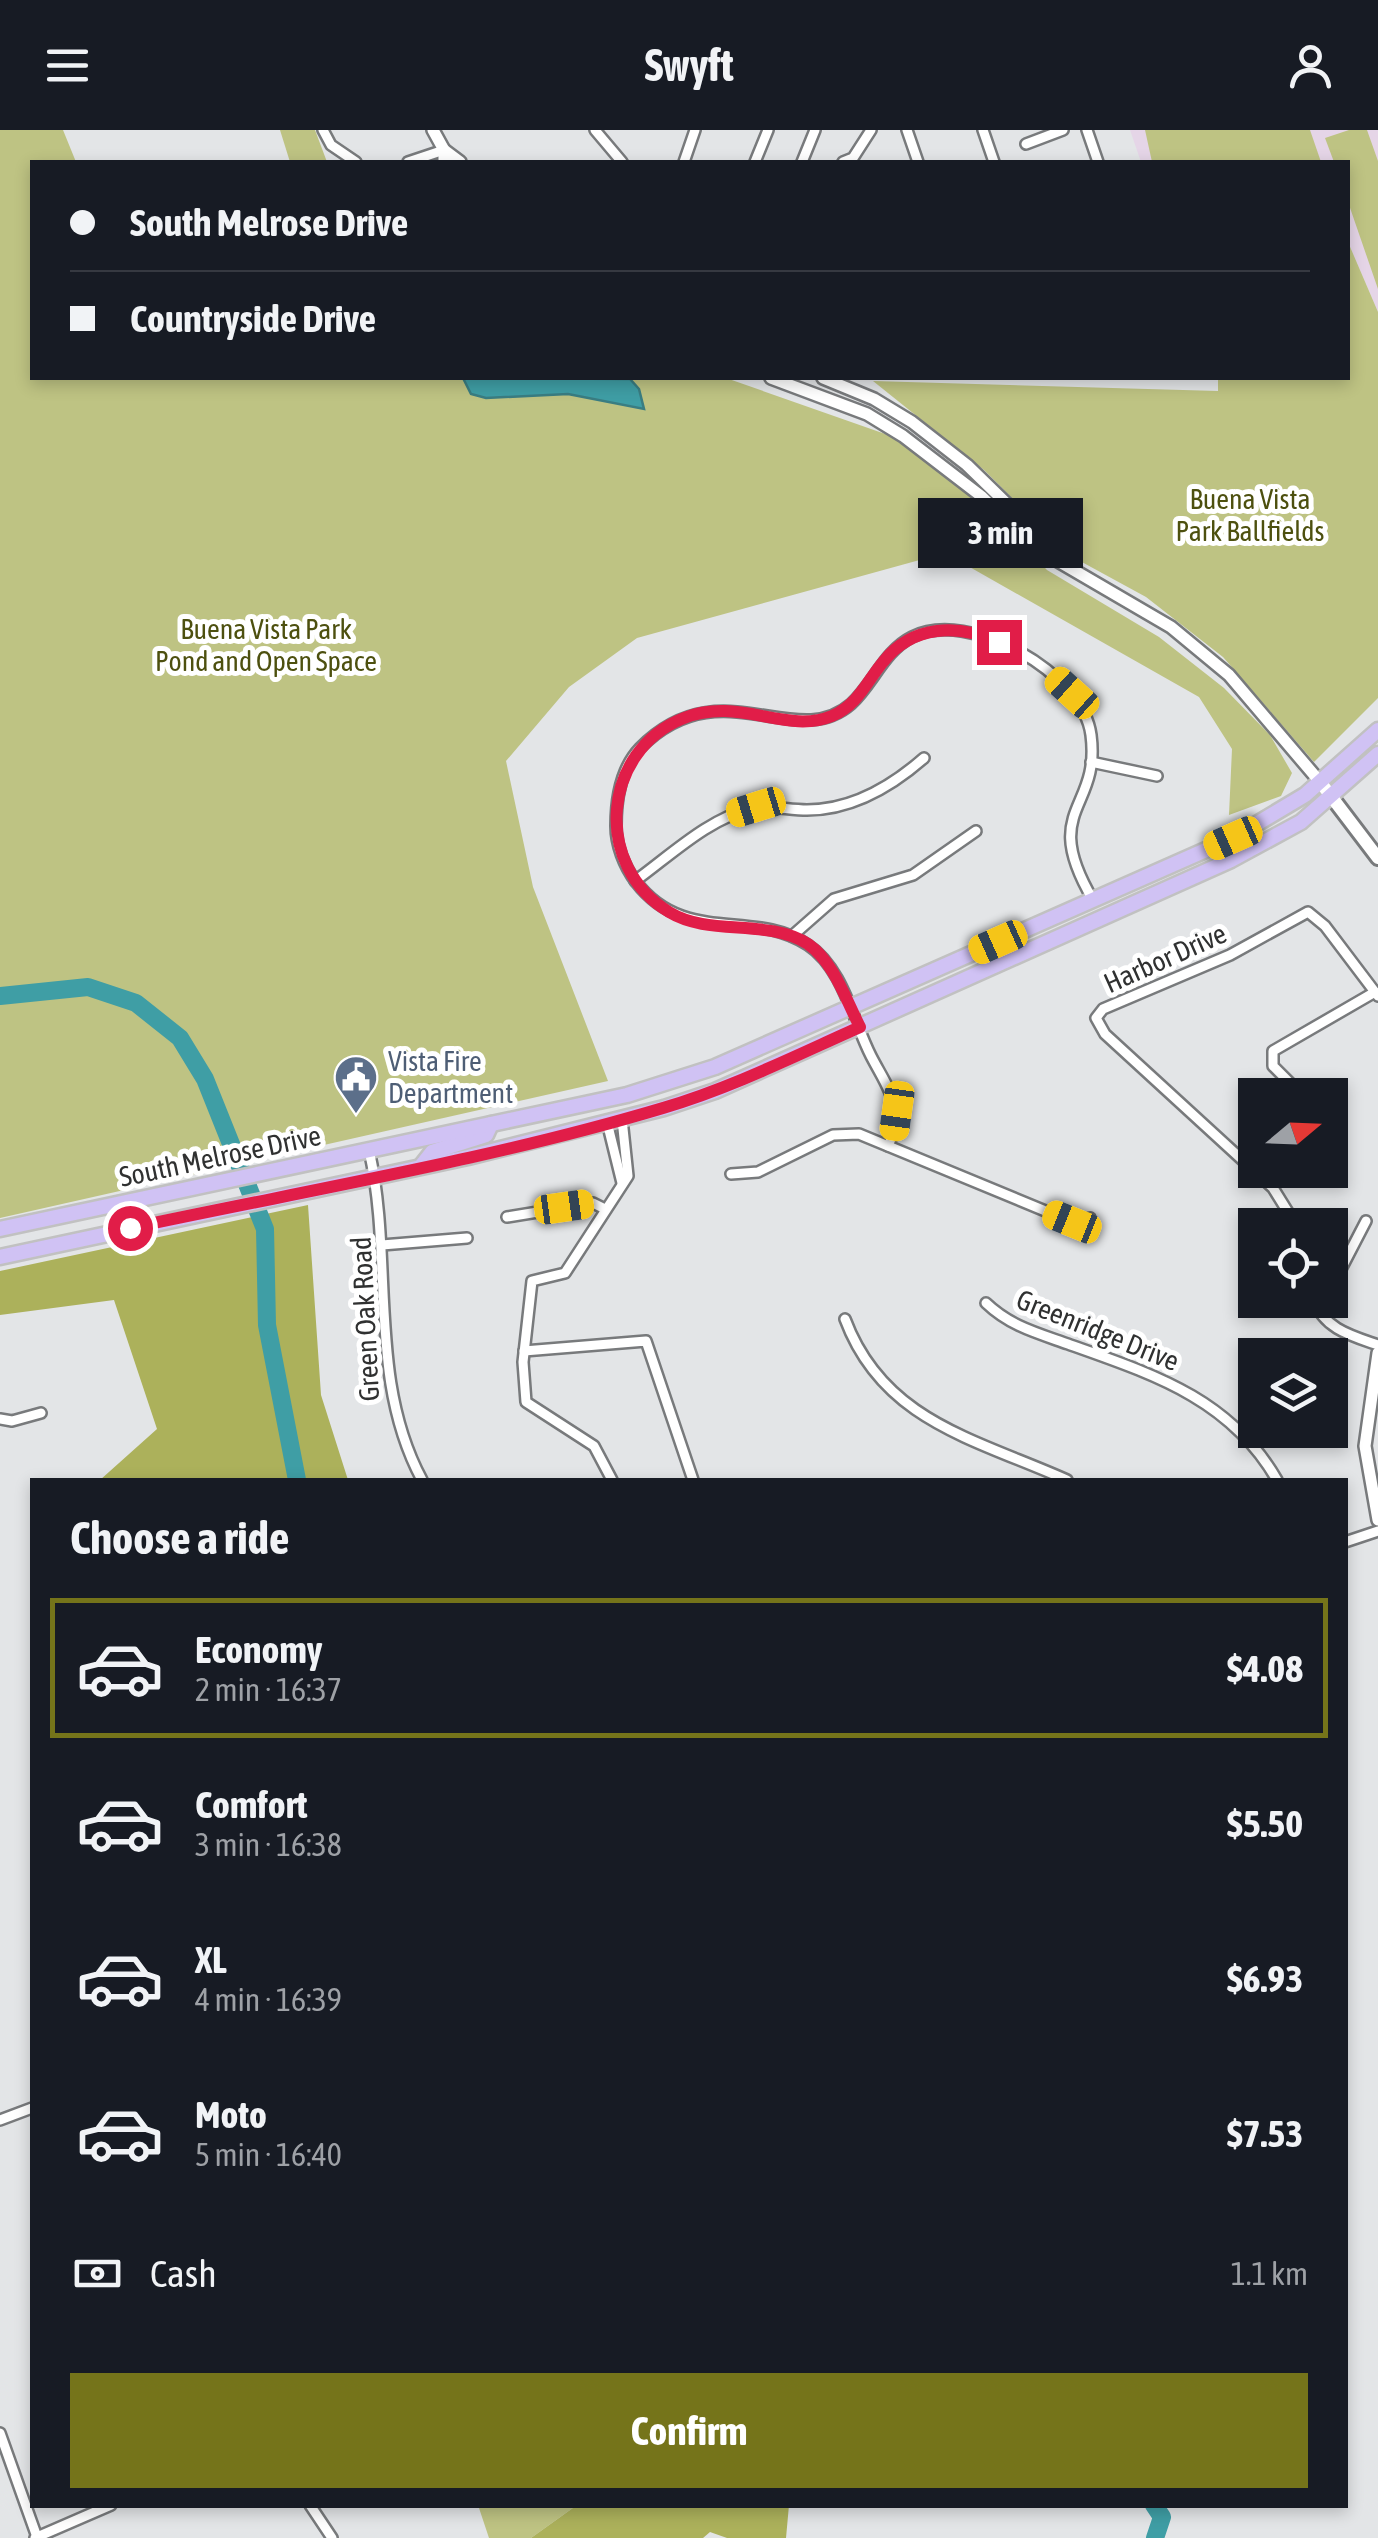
<!DOCTYPE html>
<meta charset="utf-8">
<style>
:root{--surface:#171b24;--page:#242831;--text:#f1f3f6;--muted:#9ea1a6;--line:#363941;--accent:#75741a}
body{margin:0;font-family:"Asap Condensed",sans-serif;background:var(--page);color:var(--text);height:100vh;display:flex;flex-direction:column;font-size:38px;white-space:nowrap}
*{box-sizing:border-box;margin:0}
p{font-size:32px;color:var(--muted)}
.icon{flex:none;width:55px;height:55px;fill:none;stroke:currentColor;stroke-width:2;stroke-linecap:round;stroke-linejoin:round}
.map{position:relative;flex:1;overflow:hidden}
.side{position:absolute;left:30px;top:1348px;width:1318px;height:1030px;display:flex;flex-direction:column;background:var(--surface);border-radius:0px;box-shadow:0 5px 15px #0003}
.side>*{flex:none}
.banner{position:absolute;left:30px;top:30px;width:1320px;height:220px;border-radius:0px;box-shadow:0 5px 15px #0003;display:grid;align-content:center;height:220px;padding:0 40px;background:var(--surface)}
.needle{width:65px;rotate:71deg}
.controls{position:absolute;left:1238px;top:948px;display:grid;gap:20px}
.controls a{display:grid;place-items:center;width:110px;height:110px;border-radius:0px;background:var(--surface);box-shadow:0 5px 15px #0003;font-size:50px}
.end{position:absolute;width:45px;height:45px;margin:-22px;border:12px solid #e11d48;background:#fff;box-shadow:0 0 0 5px #fff}
.from{border-radius:50%}
.bubble{position:absolute;height:70px;border-radius:0px;background:var(--surface);box-shadow:0 5px 15px #0003;font-size:32px;font-weight:700;line-height:70px;text-align:center}
.car{position:absolute;width:30px;height:60px;margin:-30px -15px;border-radius:12px;box-shadow:0 0 8px 2px #0007;background:linear-gradient(#f5c518 24%,#345 0 40%,#f5c518 0 76%,#345 0 86%,#f5c518 0)}
.banner b{display:flex;align-items:center;gap:35px;height:95px;font-size:38px}
.banner b+b{border-top:2px solid var(--line)}
.banner i{width:25px;height:25px;background:var(--text)}
ul{padding:0;list-style:none}
li{display:flex;align-items:center;gap:30px;height:140px;margin:0 20px 15px;padding:0 20px;border:5px solid transparent;border-radius:0px}
li div{flex:1}
li b{display:block;font-size:38px}
li em{font-style:normal;font-weight:700}
li.selected{border-color:var(--accent)}
li>.icon{width:90px;height:90px;stroke-width:1.5}
h2{padding:0 40px;font-size:45px;line-height:120px}
.pay{display:flex;align-items:center;gap:25px;height:110px;padding:0 40px;font-size:38px}
.pay p{margin-inline-start:auto}
.action{display:flex;gap:20px;margin-top:auto;padding:20px 40px}
.action a{flex:1;height:115px;border-radius:0px;background:var(--accent);color:#fff;font-size:40px;font-weight:700;line-height:115px;text-align:center}
header{display:flex;justify-content:space-between;align-items:center;height:130px;padding:0 40px;background:var(--surface);font-size:45px;font-weight:700}
.map>svg:first-child{display:block}
</style>
<header><svg class="icon" aria-label="menu" viewBox="0 0 24 24"><path d="M4 6h16M4 12h16M4 18h16"/></svg>Swyft<svg class="icon" aria-label="person" viewBox="0 0 24 24"><circle cx="12" cy="8" r="4"/><path d="M4 21q1-7 8-7t8 7"/></svg></header>
<div class="map">
<svg width="1378" height="2408" viewBox="0 0 1378 2408">
<rect width="100%" height="100%" fill="#e3e5e7"/>
<polygon fill="#e5d5e7" points="1130,0 1378,0 1378,182 1348,112 1348,32 1141,32"/>
<g fill="#bec383">
<polygon points="0,0 63,0 76,32 32,32 32,248 726,248 928,319 1047,440 1159,507 1224,558 1270,605 1292,643 1281,666 1229,685 1232,619 1199,567 945,423 637,508 569,557 506,631 533,757 608,951 0,1088"/>
<polygon points="280,0 315,0 327,32 290,32"/>
<polygon points="1145,0 1310,0 1321,32 1152,32"/>
<polygon points="1349,0 1367,0 1378,31 1378,159 1348,72 1348,32 1334,32 1325,8"/>
<polygon points="1348,112 1378,182 1378,568 1314,632 1223,527 1146,467 1069,425 984,340 873,251 1218,261 1218,248 1348,248"/>
<polygon points="478,2375 577,2375 531,2408 489,2408"/>
</g>
<g fill="#acb15b">
<polygon points="308,1075 321,1265 348,1350 100,1350 157,1299 114,1170 0,1185 0,1141"/>
<polygon points="577,2375 789,2375 786,2408 727,2408 710,2402 703,2408 531,2408"/>
</g>
<polygon fill="#3f9ea5" stroke="#3a7d82" stroke-width="2.5" points="463,248 630,249 639,259 644,279 568,264 486,268 471,264"/>
<g fill="none" stroke-linecap="round" stroke-linejoin="round">
<g stroke="#3f9ea5" stroke-width="18">
<polyline points="0,866 88,857 136,873 180,908 205,949 265,1099 267,1195 297,1350"/>
<polyline points="1154,2375 1162,2387 1155,2408"/>
</g>
<g stroke="#787a7c" stroke-width="14">
<g id="minor">
<polyline points="323,0 331,15 356,32"/>
<polyline points="595,0 622,32"/>
<polyline points="907,0 918,32"/>
<polyline points="983,0 994,32"/>
<polyline points="1087,0 1098,32"/>
<polyline points="1026,14 1063,0"/>
<polyline points="408,32 444,20"/>
<polyline points="684,32 695,0"/>
<polyline points="755,32 768,0"/>
<polyline points="802,32 815,0"/>
<polyline points="843,32 853,28 871,0"/>
<polyline points="1091,632 1157,646"/>
<path d="M635,751c36,-26 74,-63 118,-73 16,-3 36,2 54,2 44,0 85,-24 117,-52"/>
<polyline points="792,806 834,769 913,745 976,701"/>
<polyline points="1325,963 1301,964 1273,936 1273,921 1375,862"/>
<polyline points="607,992 622,1053"/>
<path d="M888,1016c18,-38 0,-57 -17,-90 -18,-35 -28,-88 -63,-111 -55,-37 -123,1 -172,-63 -12,-16 -20,-37 -20,-56 0,-27 4,-57 24,-78 80,-81 155,5 211,-44 22,-20 33,-53 61,-67 57,-29 171,36 179,98 10,76 -52,73 2,165"/>
<path d="M369,1020c25,110 -2,228 53,330"/>
<polyline points="731,1044 758,1042 833,1005 859,1004 1072,1092 1090,1088"/>
<polyline points="507,1087 593,1073 605,1079"/>
<polyline points="1296,1095 1273,1058 1105,904 1096,888 1103,879 1230,825 1308,782 1325,796 1378,866"/>
<polyline points="382,1115 467,1108"/>
<polyline points="1330,1150 1339,1143 1366,1091"/>
<path d="M1314,1170c10,29 38,36 64,45"/>
<path d="M986,1173c24,23 51,30 82,41 84,30 162,54 209,136"/>
<path d="M845,1189c38,102 130,120 222,161"/>
<polyline points="524,1221 646,1211 693,1350"/>
<polyline points="0,1289 12,1291 41,1283"/>
<polyline points="612,1350 594,1316 526,1272 523,1232 532,1151 565,1143 628,1046 622,989"/>
<polyline points="1345,1412 1378,1401"/>
<polyline points="0,1990 32,1978"/>
<polyline points="0,2303 37,2407"/>
<polyline points="310,2375 332,2408"/>
<polyline points="35,2408 111,2375"/>
</g>
</g>
<g stroke="#787a7c" stroke-width="16">
<g id="tertiary">
<polyline points="433,0 444,20 444,32"/>
<polyline points="444,20 460,32"/>
<polyline points="771,248 867,284 903,306 981,366 1034,417 1171,497 1229,545 1321,653"/>
<polyline points="823,248 874,269 912,292 967,335 1041,407 1050,423"/>
<polyline points="1378,1223 1365,1316 1378,1390"/>
</g>
</g>
<g stroke="#787a7c" stroke-width="18">
<polyline id="secondary" points="1321,653 1378,728"/>
</g>
<g stroke="#c1c1c1" stroke-width="19">
<g id="primary">
<polyline points="421,1036 432,1022 486,1005 491,994"/>
<polyline points="0,1099 627,965 715,937 1233,708 1305,665 1378,600"/>
<polyline points="0,1127 468,1027 664,978 715,961 1231,730 1301,692 1378,624"/>
</g>
</g>
<use href="#minor" stroke="#fff" stroke-width="9"/>
<use href="#tertiary" stroke="#fff" stroke-width="11"/>
<use href="#secondary" stroke="#fff" stroke-width="12"/>
<use href="#primary" stroke="#d0c2f4" stroke-width="14"/>
</g>
<g fill="none" stroke-linecap="round" stroke-linejoin="round">
<path stroke="#e11d48" stroke-width="12" d="M130,1098c178,-38 359,-68 533,-120 68,-20 132,-52 197,-81 -14,-27 -26,-65 -52,-83 -41,-26 -98,-7 -139,-32 -76,-46 -68,-161 15,-194 55,-22 102,17 148,-2 26,-11 35,-35 51,-54 30,-38 75,-38 116,-20"/>
</g>
<defs>
<g id="civic-pin" transform="scale(2.25)"><path d="M0 17L-7.5 6A9.5 9.5 0 1 1 7.5 6Z" fill="#5c6f8a" stroke="#fff"/><path d="M-.6-6.5H3V-4.5H.6V-3L4-1V1h2V6H-6V1h2V-1L-.6-3ZM-1.2 2.5V6h2.4V2.5Z" fill="#fff"/></g>
</defs>
<g fill-rule="evenodd">
<use href="#civic-pin" x="356" y="947"/>
</g>
<g text-anchor="middle" dominant-baseline="central" stroke-width="10" stroke-linejoin="round" paint-order="stroke">
<g font-size="28" fill="#4d500f" stroke="#fff">
<text x="1250" y="369">Buena Vista<tspan x="1250" dy="32">Park Ballfields</tspan></text>
<text x="266" y="499">Buena Vista Park<tspan x="266" dy="32">Pond and Open Space</tspan></text>
</g>
<g font-size="28" fill="#303131" stroke="#fff">
<text transform="translate(1165 828) rotate(-24)">Harbor Drive</text>
<text transform="translate(220 1026) rotate(-12)">South Melrose Drive</text>
<text transform="translate(365 1189) rotate(-93)">Green Oak Road</text>
<text transform="translate(1098 1200) rotate(22)">Greenridge Drive</text>
</g>
<g font-size="28" fill="#4e5e75" stroke="#fff" text-anchor="start">
<text x="388" y="931">Vista Fire<tspan x="388" dy="32">Department</tspan></text>
</g>
</g>
</svg>
<div class="controls">
<a><svg class="needle" viewBox="-14 -14 28 28"><path d="M0-13l5 13h-10z" fill="#e53935"/><path d="M0 13l5-13h-10z" fill="#9ea1a6"/></svg></a>
<a><svg class="icon" aria-label="locate" viewBox="0 0 24 24"><circle cx="12" cy="12" r="6"/><path d="M12 2v4M12 18v4M2 12h4M18 12h4"/></svg></a>
<a><svg class="icon" aria-label="layers" viewBox="0 0 24 24"><path d="M12 4l9 5-9 5-9-5zM3 14l9 5 9-5"/></svg></a>
</div>
<i class="end from" style="left:130px;top:1098px"></i>
<i class="end" style="left:999px;top:512px"></i>
<div class="bubble" style="left:918px;top:368px;width:165px">3 min</div>
<i class="car" style="left:1072px;top:563px;rotate:312deg"></i>
<i class="car" style="left:756px;top:677px;rotate:253deg"></i>
<i class="car" style="left:1233px;top:708px;rotate:246deg"></i>
<i class="car" style="left:998px;top:812px;rotate:246deg"></i>
<i class="car" style="left:897px;top:981px;rotate:188deg"></i>
<i class="car" style="left:564px;top:1077px;rotate:82deg"></i>
<i class="car" style="left:1072px;top:1092px;rotate:292deg"></i>
<div class="banner">
<b><i class="from"></i>South Melrose Drive</b>
<b><i></i>Countryside Drive</b>
</div>
<section class="side">
<h2>Choose a ride</h2>
<ul>
<li class="selected"><svg class="icon" aria-label="car" viewBox="0 0 24 24"><path d="M5 17H2v-5l4-1 3-4h7l3 4 3 1v5h-3M9 17h6M6 11h13"/><circle cx="7" cy="17" r="2"/><circle cx="17" cy="17" r="2"/></svg><div><b>Economy</b><p>2 min · 16:37</p></div><em>$4.08</em></li>
<li><svg class="icon" aria-label="car" viewBox="0 0 24 24"><path d="M5 17H2v-5l4-1 3-4h7l3 4 3 1v5h-3M9 17h6M6 11h13"/><circle cx="7" cy="17" r="2"/><circle cx="17" cy="17" r="2"/></svg><div><b>Comfort</b><p>3 min · 16:38</p></div><em>$5.50</em></li>
<li><svg class="icon" aria-label="car" viewBox="0 0 24 24"><path d="M5 17H2v-5l4-1 3-4h7l3 4 3 1v5h-3M9 17h6M6 11h13"/><circle cx="7" cy="17" r="2"/><circle cx="17" cy="17" r="2"/></svg><div><b>XL</b><p>4 min · 16:39</p></div><em>$6.93</em></li>
<li><svg class="icon" aria-label="car" viewBox="0 0 24 24"><path d="M5 17H2v-5l4-1 3-4h7l3 4 3 1v5h-3M9 17h6M6 11h13"/><circle cx="7" cy="17" r="2"/><circle cx="17" cy="17" r="2"/></svg><div><b>Moto</b><p>5 min · 16:40</p></div><em>$7.53</em></li>
</ul>
<div class="pay"><svg class="icon" aria-label="cash" viewBox="0 0 24 24"><path d="M3 7h18v10H3z"/><circle cx="12" cy="12" r="2"/></svg>Cash<p>1.1 km</p></div>
<div class="action"><a>Confirm</a></div>
</section>
</div>
